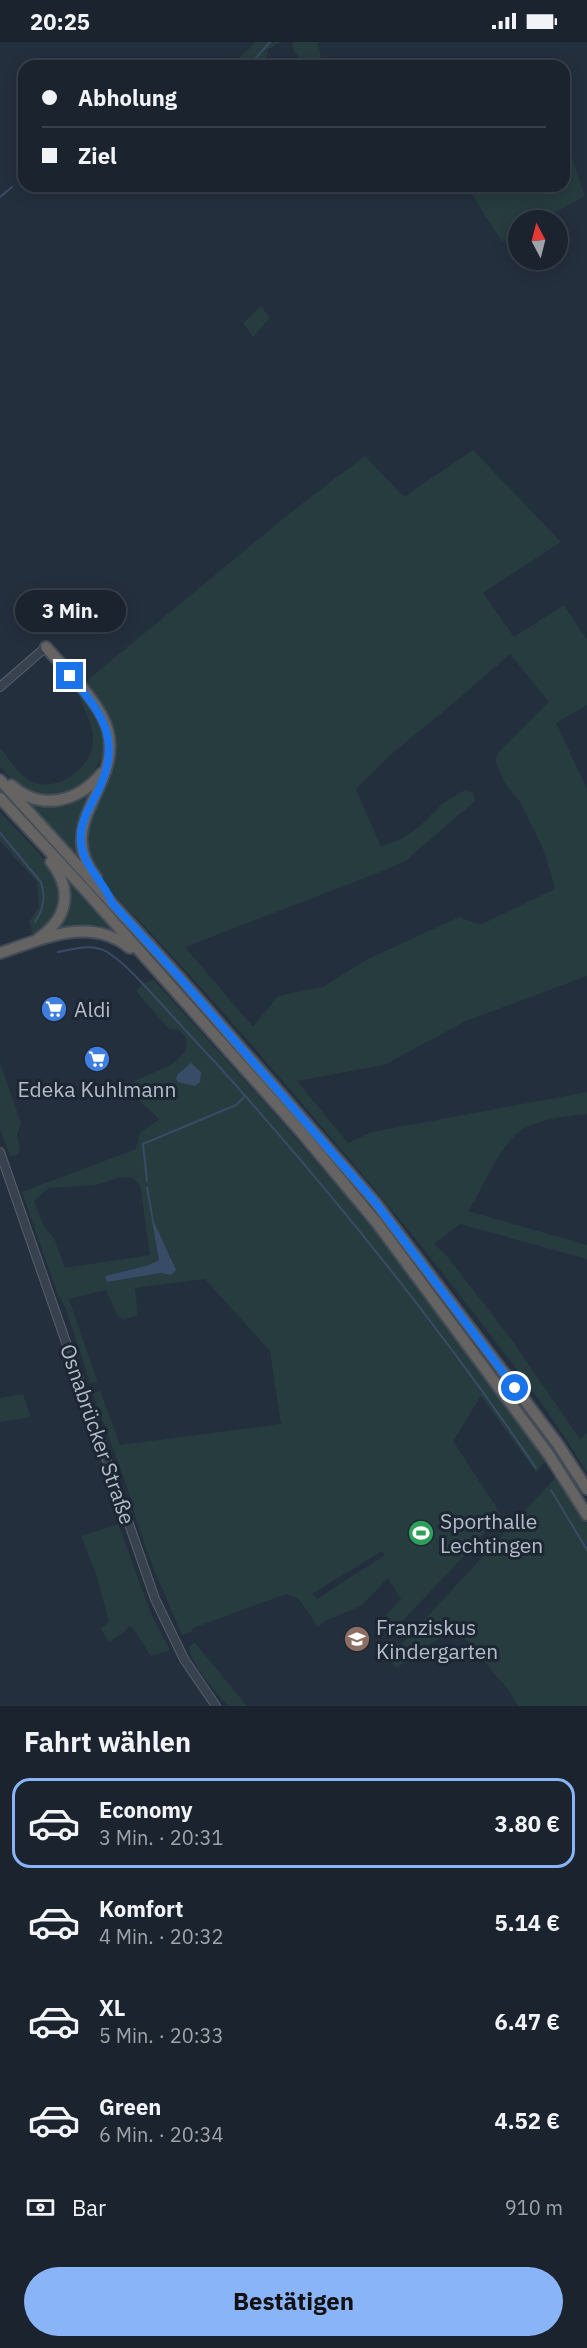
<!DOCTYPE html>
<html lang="de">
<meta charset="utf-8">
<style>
:root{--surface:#1b232e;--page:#282f3a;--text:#f1f3f6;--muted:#a0a4aa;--line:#39404a;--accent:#8ab4f8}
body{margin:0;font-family:"IBM Plex Sans",sans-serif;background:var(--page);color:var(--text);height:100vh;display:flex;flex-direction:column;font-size:22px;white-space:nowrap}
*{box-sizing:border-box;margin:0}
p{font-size:20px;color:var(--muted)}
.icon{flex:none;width:33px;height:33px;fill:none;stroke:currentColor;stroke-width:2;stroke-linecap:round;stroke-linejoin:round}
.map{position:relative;height:1664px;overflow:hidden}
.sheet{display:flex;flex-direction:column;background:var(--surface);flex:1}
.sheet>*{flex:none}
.banner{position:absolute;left:18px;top:18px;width:552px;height:132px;border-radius:18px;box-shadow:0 3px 15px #0003,0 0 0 2px var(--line);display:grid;align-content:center;height:132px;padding:0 24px;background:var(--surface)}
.needle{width:39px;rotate:353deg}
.controls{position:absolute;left:508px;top:168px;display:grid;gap:12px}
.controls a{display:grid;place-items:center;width:60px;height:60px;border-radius:50%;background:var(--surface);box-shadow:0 3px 15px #0003,0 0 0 2px var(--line);font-size:30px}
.end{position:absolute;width:27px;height:27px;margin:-14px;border:8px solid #1a73e8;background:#fff;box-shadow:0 0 0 3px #fff}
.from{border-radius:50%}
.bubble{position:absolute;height:42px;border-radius:21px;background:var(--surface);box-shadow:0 3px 15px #0003,0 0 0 2px var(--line);font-size:20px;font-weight:700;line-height:42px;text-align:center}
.banner b{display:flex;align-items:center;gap:21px;height:57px;font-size:22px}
.banner b+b{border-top:2px solid var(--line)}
.banner i{width:15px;height:15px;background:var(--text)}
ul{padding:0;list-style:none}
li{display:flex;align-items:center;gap:18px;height:90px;margin:0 12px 9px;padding:0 12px;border:3px solid transparent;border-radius:18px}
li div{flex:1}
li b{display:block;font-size:22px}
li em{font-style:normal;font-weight:700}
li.current{border-color:var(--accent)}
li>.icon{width:54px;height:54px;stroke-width:1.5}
h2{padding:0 24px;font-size:27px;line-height:72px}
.pay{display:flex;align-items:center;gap:15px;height:66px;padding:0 24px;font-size:22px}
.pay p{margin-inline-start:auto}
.cta{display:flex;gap:12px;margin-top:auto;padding:12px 24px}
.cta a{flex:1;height:69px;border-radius:36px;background:var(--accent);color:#111;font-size:24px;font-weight:700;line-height:69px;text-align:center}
.status{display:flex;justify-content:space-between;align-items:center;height:42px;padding:0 30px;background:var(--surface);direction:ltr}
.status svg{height:16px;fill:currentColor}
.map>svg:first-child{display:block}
</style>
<div class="status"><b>20:25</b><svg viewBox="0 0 49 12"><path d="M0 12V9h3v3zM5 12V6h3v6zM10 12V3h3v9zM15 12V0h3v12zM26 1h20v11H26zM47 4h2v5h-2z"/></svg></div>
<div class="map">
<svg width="587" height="1664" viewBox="0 0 587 1664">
<rect width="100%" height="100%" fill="#242f3e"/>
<g fill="#263c3f" fill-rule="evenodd">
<polygon points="256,0 281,0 268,7 265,24 231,24"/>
<path d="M293,0h25l3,15 -7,8c-11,-3 -16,-7 -22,-17z"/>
<polygon points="570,65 566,97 585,154 541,178 519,178 519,191 502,200 467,144 564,144 564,70"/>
<polygon points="261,264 270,276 253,295 243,281"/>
<path d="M473,408l88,92 -78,51 31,44 50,-32 23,35v65l-31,18 31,66v187l-121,45 -82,44 -87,16 51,62 24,-11 215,-40v22c-21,2 -46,5 -64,15 -21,12 -41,61 -55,82l119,34v14l-127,-35 -26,20 13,12 64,83 69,100 7,-7v41c-32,-54 -70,-104 -108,-153 -77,-101 -160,-197 -243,-293 -29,-33 -59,-66 -89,-98 -16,-18 -37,-36 -49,-56 -36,-55 28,-88 15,-144 -4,-18 -18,-32 -29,-46l211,-174 70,-53 39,41zM510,612l39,48 -52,52 -1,9 8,19 16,20 25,51 10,36 -75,36 -21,-8 -93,43 -43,27 -45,9 -25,31 -68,-80 198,-76 22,-10 70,-60 -2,-8 -8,-3 -22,13 -23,23 -19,13 -20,8 -25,-58 40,-39 54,-44z"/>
<path d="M78,649c8,12 22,25 25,39 3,16 1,26 -8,39 -24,42 -68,30 -95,-2v-19c10,11 20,30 35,35 25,8 56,-16 58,-40 1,-21 -11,-34 -15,-52z"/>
<path d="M93,747c-11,26 -21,46 -11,74l-58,-64c27,2 47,8 69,-10z"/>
<path d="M0,770c22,25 79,69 54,104 -7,9 -11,14 -21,19l-4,-13 10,-15 -2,-25 -37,-41z"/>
<path d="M66,836l50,53 -20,-6 -42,8c15,-16 18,-34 12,-55z"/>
<path d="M154,938c48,54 98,107 145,162 89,101 174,207 247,319l-10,11 -55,-76 -28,45 47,72 -30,37 -82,86 -2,-21 15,-16 -13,-21 -27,28 -34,14 -9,7 -19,-28 -13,-5 -93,34 -2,4 -9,3 -30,-70 -17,-48 -4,-19 -38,-104 7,-4 20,55 161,-21 -11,-73 -65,-72 -70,9 3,28 -16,3 -5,-4 -11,-25 -37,9 29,84 -8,-1 -25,-75 -7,-12 -36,-103 114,-43 4,-16 19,-14 -19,-18 -6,-20 35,-15 16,-13 2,-13 -8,-10 -10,-1 -33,-38 7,-8zM131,1135l9,8 10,70 -85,13 -10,-28 -11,-14 -10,-25 15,-13 46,-3 23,-7zM147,1145l7,35 10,25 7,10v18l-10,-2 -54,9 -2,-6 44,-11 10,-5zM382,1509l3,4 -68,44 -5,-5z"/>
<polygon points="0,1021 21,1081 17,1093 20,1107 18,1112 10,1114 0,1087"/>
<polygon points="23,1352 31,1375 0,1380 0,1356"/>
<polygon points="559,1432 587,1479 587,1664 518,1664 510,1650 457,1587 423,1606 397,1626 388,1617"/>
<polygon points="118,1482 152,1574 170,1608 151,1614 133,1586 129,1584 124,1590 109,1600 101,1587 109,1580 96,1532 81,1494"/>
<path d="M195,1601l52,63h-19c-12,-14 -38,-42 -39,-60z"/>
</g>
<g fill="#394c67">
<polygon points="191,1021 201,1030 200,1040 195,1044 178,1040 176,1036 178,1032"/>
<polygon points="146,1145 148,1145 154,1180 176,1228 171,1233 161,1231 107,1240 105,1234 149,1223 159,1218"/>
</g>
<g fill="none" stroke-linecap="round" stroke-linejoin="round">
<g stroke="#394c67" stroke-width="2">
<polyline points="249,24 270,0"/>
<polyline points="19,139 24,135"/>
<polyline points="0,155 12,145"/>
<path d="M0,791l41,49c5,15 3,27 -6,40"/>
<path d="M58,910c16,-3 34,-9 49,0 19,12 34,30 49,46 20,22 39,43 59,64 116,129 224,263 321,406"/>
<polyline points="147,1139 143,1102 236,1063 244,1055"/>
<polyline points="551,1448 587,1508"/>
</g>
<g stroke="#565f6c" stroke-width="10">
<g id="tertiary">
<polyline points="0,645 46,605"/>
<polyline points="0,1110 155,1557 184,1617 216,1664"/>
</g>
</g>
<g stroke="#434c59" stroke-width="14">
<g id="trunk">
<path d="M46,605c19,23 54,54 62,84 14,55 -55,92 -12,146"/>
<polyline points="0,738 180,936 375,1160 557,1401 587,1447"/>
<path d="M11,743c30,27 67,17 91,-12"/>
<polyline points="0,756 87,850 301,1090 377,1181 549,1413 587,1473"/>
<path d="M39,896c29,-20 34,-48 12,-76"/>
<path d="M0,911c43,-14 90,-38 130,-5"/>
</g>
</g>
<use href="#tertiary" stroke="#38414e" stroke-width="8"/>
<use href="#trunk" stroke="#656462" stroke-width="10"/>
</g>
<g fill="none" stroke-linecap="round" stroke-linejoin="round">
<path stroke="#1a73e8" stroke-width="8" d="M70,634c35,40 53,67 26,119 -8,15 -17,30 -15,47 2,25 23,39 31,61l68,75 195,224 140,186"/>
</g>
<defs>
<g id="supermarket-disc" transform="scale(1.35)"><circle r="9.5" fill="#3f7fe0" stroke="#1d2633"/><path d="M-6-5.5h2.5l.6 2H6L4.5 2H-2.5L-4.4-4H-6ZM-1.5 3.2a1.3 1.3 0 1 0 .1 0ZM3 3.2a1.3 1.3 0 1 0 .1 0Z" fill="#fff"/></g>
<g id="stadium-disc" transform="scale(1.35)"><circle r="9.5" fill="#2e9e5b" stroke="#1d2633"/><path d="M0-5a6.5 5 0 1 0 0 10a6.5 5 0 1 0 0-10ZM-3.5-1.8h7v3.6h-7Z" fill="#fff"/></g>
<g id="school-disc" transform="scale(1.35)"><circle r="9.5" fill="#8d6e63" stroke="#1d2633"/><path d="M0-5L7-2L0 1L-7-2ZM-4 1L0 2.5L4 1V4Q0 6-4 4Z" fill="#fff"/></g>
</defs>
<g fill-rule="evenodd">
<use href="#supermarket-disc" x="54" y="967"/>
<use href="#supermarket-disc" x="97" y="1017"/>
<use href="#stadium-disc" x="421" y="1491"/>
<use href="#school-disc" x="357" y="1597"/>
</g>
<g text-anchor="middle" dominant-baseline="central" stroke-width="6" stroke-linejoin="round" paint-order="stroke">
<g font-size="21" fill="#b4bcc9" stroke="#1d2633" text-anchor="start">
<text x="74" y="967">Aldi</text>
<text x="97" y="1047" text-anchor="middle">Edeka Kuhlmann</text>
<text x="440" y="1479">Sporthalle<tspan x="440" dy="24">Lechtingen</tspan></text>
<text x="376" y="1585">Franziskus<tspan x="376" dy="24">Kindergarten</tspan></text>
</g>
<g font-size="21" fill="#b4bcc9" stroke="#1d2633">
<text transform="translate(98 1392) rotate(71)">Osnabrücker Straße</text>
</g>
</g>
</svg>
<div class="controls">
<a><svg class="needle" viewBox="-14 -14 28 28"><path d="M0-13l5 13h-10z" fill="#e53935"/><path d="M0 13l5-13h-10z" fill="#a0a4aa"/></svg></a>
</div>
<i class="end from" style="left:515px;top:1346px"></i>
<i class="end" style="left:70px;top:634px"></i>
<div class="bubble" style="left:15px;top:548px;width:111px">3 Min.</div>
<div class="banner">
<b><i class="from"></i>Abholung</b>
<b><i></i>Ziel</b>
</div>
</div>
<section class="sheet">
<h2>Fahrt wählen</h2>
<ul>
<li class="current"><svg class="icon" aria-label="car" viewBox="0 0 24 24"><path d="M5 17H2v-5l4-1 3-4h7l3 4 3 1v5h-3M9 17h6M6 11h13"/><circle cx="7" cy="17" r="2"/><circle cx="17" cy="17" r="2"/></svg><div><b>Economy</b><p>3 Min. · 20:31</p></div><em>3.80 €</em></li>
<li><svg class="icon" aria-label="car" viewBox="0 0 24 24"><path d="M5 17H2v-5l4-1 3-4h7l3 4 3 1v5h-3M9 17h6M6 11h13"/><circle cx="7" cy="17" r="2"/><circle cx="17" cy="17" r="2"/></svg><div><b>Komfort</b><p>4 Min. · 20:32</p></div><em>5.14 €</em></li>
<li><svg class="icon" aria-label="car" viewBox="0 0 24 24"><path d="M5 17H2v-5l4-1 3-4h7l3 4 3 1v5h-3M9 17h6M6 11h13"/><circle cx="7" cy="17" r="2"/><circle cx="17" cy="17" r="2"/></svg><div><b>XL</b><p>5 Min. · 20:33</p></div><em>6.47 €</em></li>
<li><svg class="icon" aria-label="car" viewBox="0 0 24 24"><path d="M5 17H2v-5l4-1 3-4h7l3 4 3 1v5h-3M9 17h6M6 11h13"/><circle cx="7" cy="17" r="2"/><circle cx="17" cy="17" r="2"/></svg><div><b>Green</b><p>6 Min. · 20:34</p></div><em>4.52 €</em></li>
</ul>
<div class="pay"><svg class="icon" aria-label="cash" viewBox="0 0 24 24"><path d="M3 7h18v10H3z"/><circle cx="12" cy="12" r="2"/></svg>Bar<p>910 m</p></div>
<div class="cta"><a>Bestätigen</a></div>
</section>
